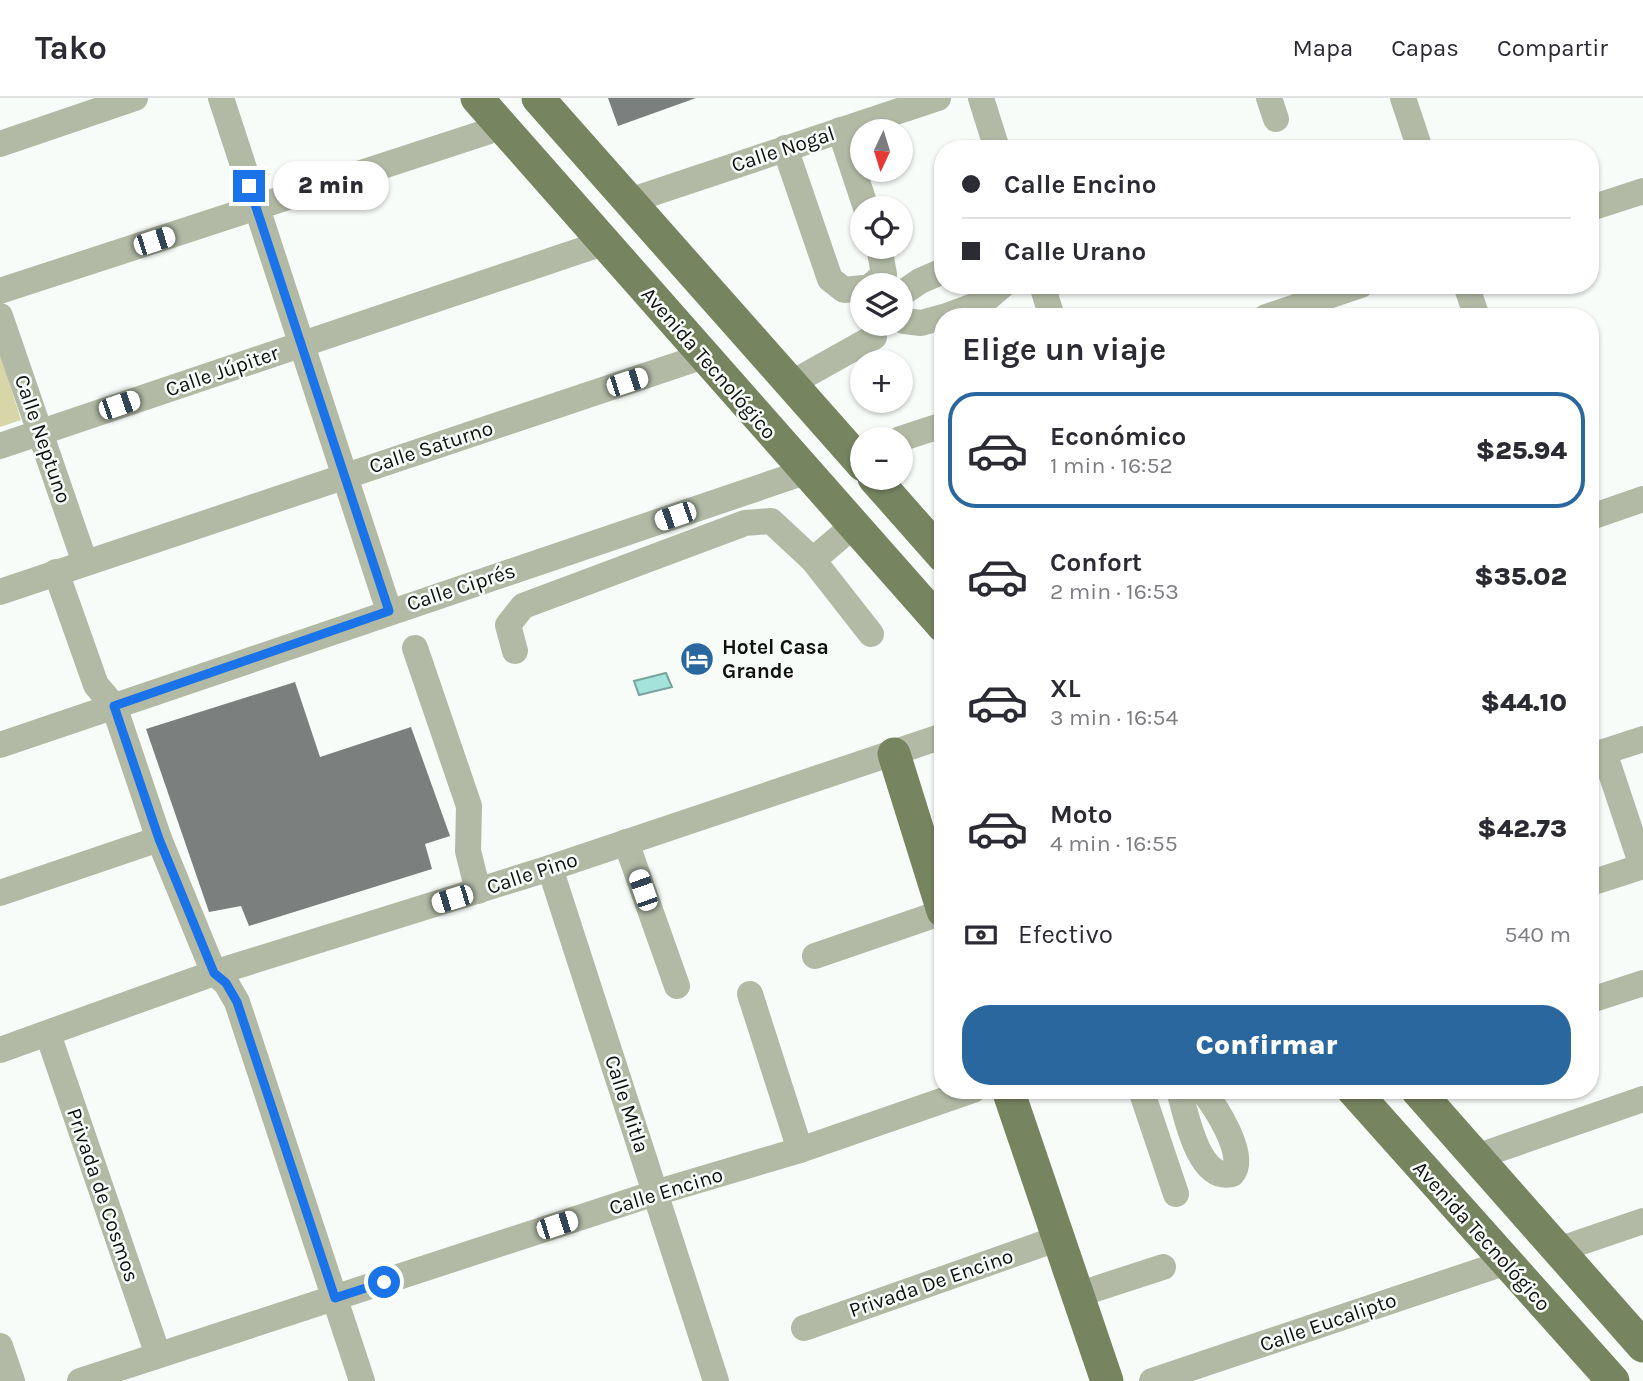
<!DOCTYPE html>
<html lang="es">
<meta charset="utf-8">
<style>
:root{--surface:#fff;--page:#f7f7f7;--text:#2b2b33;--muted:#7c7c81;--line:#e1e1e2;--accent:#2a679e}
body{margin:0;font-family:Karla,sans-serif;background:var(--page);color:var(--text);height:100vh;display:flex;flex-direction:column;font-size:26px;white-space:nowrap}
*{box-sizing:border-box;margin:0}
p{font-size:23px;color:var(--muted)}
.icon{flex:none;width:38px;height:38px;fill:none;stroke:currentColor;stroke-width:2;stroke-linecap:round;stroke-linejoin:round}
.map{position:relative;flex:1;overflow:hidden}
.side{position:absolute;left:934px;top:210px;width:665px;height:791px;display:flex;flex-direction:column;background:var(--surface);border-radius:28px;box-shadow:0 2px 5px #0004}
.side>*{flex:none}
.banner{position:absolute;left:934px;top:42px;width:665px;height:154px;border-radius:28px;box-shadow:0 2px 5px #0004;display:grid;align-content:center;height:154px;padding:0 28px;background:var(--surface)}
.needle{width:46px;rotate:184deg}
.buttons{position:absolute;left:850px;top:21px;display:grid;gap:14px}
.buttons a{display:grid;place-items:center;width:63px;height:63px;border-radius:50%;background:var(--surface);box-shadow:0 2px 5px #0004;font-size:35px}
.end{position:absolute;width:32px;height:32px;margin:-16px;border:9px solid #1a73e8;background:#fff;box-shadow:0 0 0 4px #fff}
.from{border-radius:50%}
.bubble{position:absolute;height:49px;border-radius:24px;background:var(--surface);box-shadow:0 2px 5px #0004;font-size:23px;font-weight:800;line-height:49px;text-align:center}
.car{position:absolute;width:21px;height:42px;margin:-21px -10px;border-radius:9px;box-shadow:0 0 5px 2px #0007;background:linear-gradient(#fff 24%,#345 0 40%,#fff 0 76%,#345 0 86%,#fff 0)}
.banner b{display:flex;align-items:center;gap:24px;height:66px;font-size:26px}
.banner b+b{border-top:2px solid var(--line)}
.banner i{width:18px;height:18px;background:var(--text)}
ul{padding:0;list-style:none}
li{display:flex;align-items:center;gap:21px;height:116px;margin:0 14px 10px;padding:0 14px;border:4px solid transparent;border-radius:28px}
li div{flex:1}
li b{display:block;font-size:26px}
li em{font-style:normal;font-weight:800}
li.current{border-color:var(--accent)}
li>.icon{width:63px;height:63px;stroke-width:1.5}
h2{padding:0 28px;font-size:32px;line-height:84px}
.pay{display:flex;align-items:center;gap:18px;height:77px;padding:0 28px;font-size:26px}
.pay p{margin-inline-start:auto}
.cta{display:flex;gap:14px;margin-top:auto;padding:14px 28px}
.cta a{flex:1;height:80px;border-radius:28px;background:var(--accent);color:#fff;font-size:28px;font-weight:800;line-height:80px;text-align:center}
header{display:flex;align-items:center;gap:42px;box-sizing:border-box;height:98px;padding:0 35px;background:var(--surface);border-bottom:2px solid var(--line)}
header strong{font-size:33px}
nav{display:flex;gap:38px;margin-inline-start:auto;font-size:24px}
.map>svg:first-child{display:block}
</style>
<header>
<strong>Tako</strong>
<nav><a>Mapa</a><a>Capas</a><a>Compartir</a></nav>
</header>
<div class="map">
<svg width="1643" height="1283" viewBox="0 0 1643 1283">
<rect width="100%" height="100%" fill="#f8fcf8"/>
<polygon fill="#d8d6a8" points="0,255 21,322 0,329"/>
<polygon fill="#a4e3dc" stroke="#77a49e" stroke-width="2" points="666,575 672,589 639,597 634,583"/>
<g fill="#7b807e">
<polygon points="608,0 696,0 618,28"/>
<polygon points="295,584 320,659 411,629 450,738 425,746 432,771 249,828 241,808 209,814 146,631"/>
</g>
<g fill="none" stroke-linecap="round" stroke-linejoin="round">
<g stroke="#b2baa6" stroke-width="26">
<polyline points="221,0 389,513"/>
<polyline points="981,0 997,51"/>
<polyline points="1269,0 1276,21"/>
<polyline points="1403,0 1420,51"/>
<polyline points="840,32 866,110"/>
<polyline points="0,46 135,0"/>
<polyline points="785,50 830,181 844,192 863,190"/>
<polyline points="629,103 938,0"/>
<polyline points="1591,110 1643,93"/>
<polyline points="872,187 884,176 879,149"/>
<polyline points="1042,187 1052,219"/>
<polyline points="1466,187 1477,219"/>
<polyline points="0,193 502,29"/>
<polyline points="901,196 920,183 943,173"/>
<polyline points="0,218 85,465"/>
<polyline points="901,218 904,223 921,225 943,219"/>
<polyline points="944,219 982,205 1003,187"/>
<polyline points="1266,219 1361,187"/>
<polyline points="790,286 874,239"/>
<polyline points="900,341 943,327"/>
<polyline points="0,348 603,145"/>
<polyline points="1591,419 1643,401"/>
<polyline points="813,462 871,536"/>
<polyline points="56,474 96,587 114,608 159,741 214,875 226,885 237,904 362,1283"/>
<polyline points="0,494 704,258"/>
<polyline points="415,550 469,708 468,753 478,793"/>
<polyline points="515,553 508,527 523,508 745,425 771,423 813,462 853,428"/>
<polyline points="0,647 805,374"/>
<polyline points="1604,654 1642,768"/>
<polyline points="1591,658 1643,641"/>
<polyline points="626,744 677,888"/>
<polyline points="550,770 716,1283"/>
<polyline points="1591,785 1643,768"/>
<polyline points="0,795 159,741"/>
<polyline points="815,858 943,814"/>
<polyline points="750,896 800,1052"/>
<polyline points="1591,902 1643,885"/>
<polyline points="48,936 158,1257"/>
<polyline points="0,952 214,875 550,770 943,638"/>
<polyline points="1141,992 1176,1096"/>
<path d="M1179,992c7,24 19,92 53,84 16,-18 -17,-68 -30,-84"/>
<polyline points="1476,1059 1643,1001"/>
<polyline points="1558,1152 1643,1123"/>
<polyline points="1077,1197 1163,1169"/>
<polyline points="804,1230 1059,1140"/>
<polyline points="0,1248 12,1283"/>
<polyline points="80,1283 655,1095 800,1052 973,992"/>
<polyline points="1152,1283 1504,1165"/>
</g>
<g stroke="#768460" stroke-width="33">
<polyline points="477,0 943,528"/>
<polyline points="538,0 863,367"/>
<polyline points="874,380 943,458"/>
<polyline points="894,656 943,813"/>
<polyline points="1008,992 1107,1283"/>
<polyline points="1353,992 1613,1283"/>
<polyline points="1417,992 1643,1248"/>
</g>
</g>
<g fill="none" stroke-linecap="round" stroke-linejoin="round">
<polyline stroke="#1a73e8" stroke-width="9" points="249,88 389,513 114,608 159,741 214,875 226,885 237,904 335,1200 384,1184"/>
</g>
<defs>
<g id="hotel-disc" transform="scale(1.75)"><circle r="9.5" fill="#2a679e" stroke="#f8fcf8"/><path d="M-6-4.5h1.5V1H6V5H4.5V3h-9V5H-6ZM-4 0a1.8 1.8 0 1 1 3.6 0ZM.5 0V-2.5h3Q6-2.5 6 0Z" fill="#fff"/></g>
</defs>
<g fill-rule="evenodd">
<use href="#hotel-disc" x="697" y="561"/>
</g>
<g text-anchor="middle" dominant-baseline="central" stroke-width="5" stroke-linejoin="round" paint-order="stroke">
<g font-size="21" fill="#0f100f" stroke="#f8fcf8">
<text transform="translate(783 51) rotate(-18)">Calle Nogal</text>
<text transform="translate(709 265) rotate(49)">Avenida Tecnológico</text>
<text transform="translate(222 273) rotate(-19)">Calle Júpiter</text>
<text transform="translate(43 341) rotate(71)">Calle Neptuno</text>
<text transform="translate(431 349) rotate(-18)">Calle Saturno</text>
<text transform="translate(461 489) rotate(-18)">Calle Ciprés</text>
<text transform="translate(532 775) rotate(-18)">Calle Pino</text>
<text transform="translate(627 1006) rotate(72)">Calle Mitla</text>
<text transform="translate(666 1093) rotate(-17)">Calle Encino</text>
<text transform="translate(103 1097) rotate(71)">Privada de Cosmos</text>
<text transform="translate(1482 1138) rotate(48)">Avenida Tecnológico</text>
<text transform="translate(931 1185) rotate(-19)">Privada De Encino</text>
<text transform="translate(1328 1224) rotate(-19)">Calle Eucalipto</text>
</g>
<g font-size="21" font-weight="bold" fill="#0f100f" stroke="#f8fcf8" text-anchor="start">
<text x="722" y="549">Hotel Casa<tspan x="722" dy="24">Grande</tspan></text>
</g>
</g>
</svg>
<div class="buttons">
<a><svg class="needle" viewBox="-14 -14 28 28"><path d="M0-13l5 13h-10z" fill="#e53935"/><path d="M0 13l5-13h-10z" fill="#7c7c81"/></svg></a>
<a><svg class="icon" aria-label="locate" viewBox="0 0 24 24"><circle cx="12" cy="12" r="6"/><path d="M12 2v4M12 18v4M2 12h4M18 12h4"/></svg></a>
<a><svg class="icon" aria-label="layers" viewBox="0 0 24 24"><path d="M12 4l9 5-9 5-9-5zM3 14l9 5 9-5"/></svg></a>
<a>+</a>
<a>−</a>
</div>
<i class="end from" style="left:384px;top:1184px"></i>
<i class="end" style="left:249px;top:88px"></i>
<div class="bubble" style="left:273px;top:63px;width:116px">2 min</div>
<i class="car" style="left:154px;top:143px;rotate:72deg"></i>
<i class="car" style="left:627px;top:284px;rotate:72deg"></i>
<i class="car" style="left:119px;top:307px;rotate:71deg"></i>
<i class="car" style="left:675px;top:418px;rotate:251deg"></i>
<i class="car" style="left:643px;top:792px;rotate:341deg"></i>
<i class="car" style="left:452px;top:801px;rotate:253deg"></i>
<i class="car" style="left:557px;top:1127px;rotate:72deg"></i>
<div class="banner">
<b><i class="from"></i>Calle Encino</b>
<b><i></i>Calle Urano</b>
</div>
<section class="side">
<h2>Elige un viaje</h2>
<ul>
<li class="current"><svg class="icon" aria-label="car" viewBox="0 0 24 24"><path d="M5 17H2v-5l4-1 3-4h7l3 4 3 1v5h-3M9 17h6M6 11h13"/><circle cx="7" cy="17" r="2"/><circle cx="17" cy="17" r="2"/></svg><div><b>Económico</b><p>1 min · 16:52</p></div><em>$25.94</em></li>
<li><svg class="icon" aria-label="car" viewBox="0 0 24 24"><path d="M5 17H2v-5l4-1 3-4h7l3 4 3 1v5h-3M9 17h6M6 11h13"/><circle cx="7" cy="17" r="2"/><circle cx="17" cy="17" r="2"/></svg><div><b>Confort</b><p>2 min · 16:53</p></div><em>$35.02</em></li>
<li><svg class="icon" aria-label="car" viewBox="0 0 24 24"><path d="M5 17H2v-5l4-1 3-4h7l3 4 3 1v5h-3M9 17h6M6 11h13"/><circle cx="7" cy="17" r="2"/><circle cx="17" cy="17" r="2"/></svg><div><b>XL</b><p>3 min · 16:54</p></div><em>$44.10</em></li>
<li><svg class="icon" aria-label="car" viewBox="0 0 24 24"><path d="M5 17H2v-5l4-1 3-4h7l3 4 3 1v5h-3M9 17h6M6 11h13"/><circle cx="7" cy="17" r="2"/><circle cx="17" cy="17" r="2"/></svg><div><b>Moto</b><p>4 min · 16:55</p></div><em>$42.73</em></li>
</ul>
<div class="pay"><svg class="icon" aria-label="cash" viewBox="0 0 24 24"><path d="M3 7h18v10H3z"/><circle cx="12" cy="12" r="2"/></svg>Efectivo<p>540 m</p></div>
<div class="cta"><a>Confirmar</a></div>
</section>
</div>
